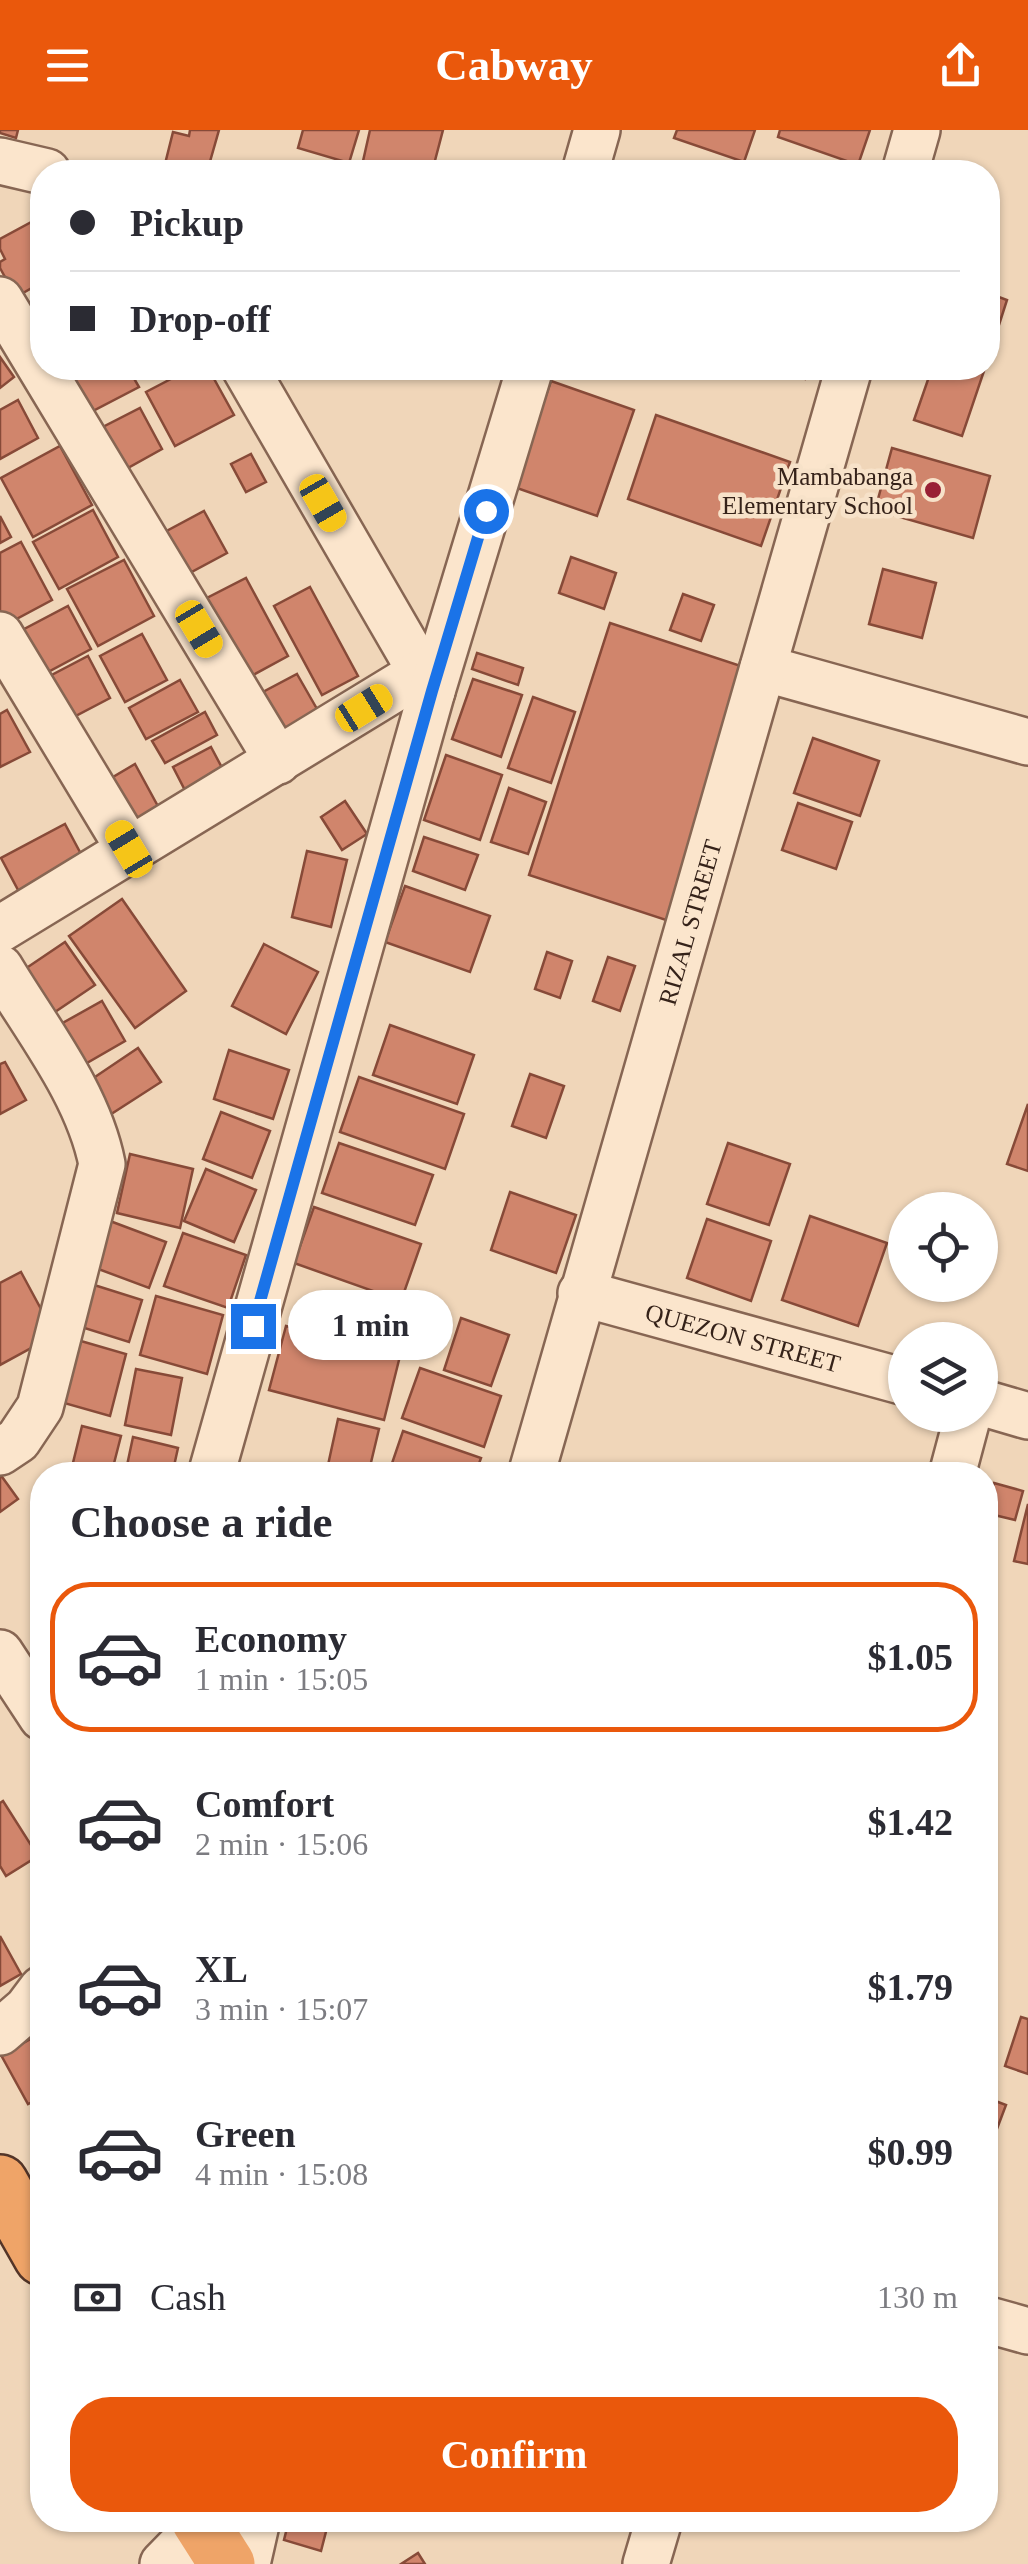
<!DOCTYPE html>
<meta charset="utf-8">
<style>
:root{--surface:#fff;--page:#f2f2f3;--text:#2b2b33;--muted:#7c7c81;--line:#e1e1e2;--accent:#ea580c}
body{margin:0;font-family:"Times New Roman",serif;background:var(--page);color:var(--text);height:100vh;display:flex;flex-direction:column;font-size:38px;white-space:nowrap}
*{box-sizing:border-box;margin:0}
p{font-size:32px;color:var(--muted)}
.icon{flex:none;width:55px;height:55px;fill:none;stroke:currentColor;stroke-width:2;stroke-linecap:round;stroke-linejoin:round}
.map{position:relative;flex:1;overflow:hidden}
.drawer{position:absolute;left:30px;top:1332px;width:968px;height:1070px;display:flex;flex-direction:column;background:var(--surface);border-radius:40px;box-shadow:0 2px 8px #0004}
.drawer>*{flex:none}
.guide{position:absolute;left:30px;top:30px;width:970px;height:220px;border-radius:40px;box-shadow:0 2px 8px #0004;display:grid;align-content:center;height:220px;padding:0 40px;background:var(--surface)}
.tools{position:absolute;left:888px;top:1062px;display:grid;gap:20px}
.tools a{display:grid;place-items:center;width:110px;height:110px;border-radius:50%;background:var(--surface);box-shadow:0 2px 8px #0004;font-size:50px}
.end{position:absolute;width:45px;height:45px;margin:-22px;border:12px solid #1a73e8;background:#fff;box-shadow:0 0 0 5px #fff}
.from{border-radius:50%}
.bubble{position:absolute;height:70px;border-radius:35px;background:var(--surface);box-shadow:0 2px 8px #0004;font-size:32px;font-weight:600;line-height:70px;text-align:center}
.car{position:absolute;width:30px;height:60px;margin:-30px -15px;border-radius:12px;box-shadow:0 0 8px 2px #0007;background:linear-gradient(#f5c518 24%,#345 0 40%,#f5c518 0 76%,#345 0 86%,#f5c518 0)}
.guide b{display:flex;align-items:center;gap:35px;height:95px;font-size:38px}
.guide b+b{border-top:2px solid var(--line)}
.guide i{width:25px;height:25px;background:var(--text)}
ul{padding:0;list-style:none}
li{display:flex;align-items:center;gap:30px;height:150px;margin:0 20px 15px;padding:0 20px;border:5px solid transparent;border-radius:40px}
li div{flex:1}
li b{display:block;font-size:38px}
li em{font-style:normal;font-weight:600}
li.on{border-color:var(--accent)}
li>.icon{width:90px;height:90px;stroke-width:1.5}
h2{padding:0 40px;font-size:45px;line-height:120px}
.pay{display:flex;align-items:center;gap:25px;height:110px;padding:0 40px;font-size:38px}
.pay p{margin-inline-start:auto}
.action{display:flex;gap:20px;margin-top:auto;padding:20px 40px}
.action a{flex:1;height:115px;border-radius:40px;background:var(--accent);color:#fff;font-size:40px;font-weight:600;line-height:115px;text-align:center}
header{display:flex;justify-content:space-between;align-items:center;height:130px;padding:0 40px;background:var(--accent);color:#fff;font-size:45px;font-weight:600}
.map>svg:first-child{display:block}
</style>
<header><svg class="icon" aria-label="menu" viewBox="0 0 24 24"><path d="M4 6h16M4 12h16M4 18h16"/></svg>Cabway<svg class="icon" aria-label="share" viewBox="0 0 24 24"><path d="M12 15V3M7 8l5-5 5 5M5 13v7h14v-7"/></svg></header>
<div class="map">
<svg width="1028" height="2434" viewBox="0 0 1028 2434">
<rect width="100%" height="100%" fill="#f0d6b9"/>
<g fill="#d0856c" stroke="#874a38" stroke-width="2.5">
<polygon points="0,0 18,0 16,8 0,3"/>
<polygon points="190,0 219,0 207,42 163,42 173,2 189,6"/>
<polygon points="303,0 359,0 349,33 298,18"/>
<polygon points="370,0 443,0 432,42 361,40"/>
<polygon points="677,0 755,0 744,32 674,8"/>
<polygon points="780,0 870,0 858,35 778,7"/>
<polygon points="295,32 323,42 291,42"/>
<polygon points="37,89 42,99 42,152 16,167 0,138 0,132 5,129 0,119 0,109"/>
<polygon points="988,163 1007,170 988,229"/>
<polygon points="42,169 42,195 35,200 23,182"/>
<polygon points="0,227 14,247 0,258"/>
<polygon points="62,238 128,238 139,257 87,284"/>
<polygon points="147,238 173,238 153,248"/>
<polygon points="192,238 208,238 234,285 175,316 146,262"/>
<polygon points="773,238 809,238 805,249"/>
<polygon points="932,238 985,238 962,306 914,290"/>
<polygon points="551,251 634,280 597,386 514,357"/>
<polygon points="18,270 38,308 0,329 0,280"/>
<polygon points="140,278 162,319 117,344 93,302"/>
<polygon points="656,285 790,332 761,416 628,369"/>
<polygon points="60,316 92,375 33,407 1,348"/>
<polygon points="892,318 990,346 973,408 875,380"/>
<polygon points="251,324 266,352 246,362 231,334"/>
<polygon points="93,380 118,427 59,459 33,412"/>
<polygon points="204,381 227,423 184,446 161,404"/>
<polygon points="0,386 11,407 0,413"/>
<polygon points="21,412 52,470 7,494 0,481 0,423"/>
<polygon points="571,427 616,443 604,479 559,463"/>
<polygon points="124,430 154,486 98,516 67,459"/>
<polygon points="883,439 936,453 922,508 869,494"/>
<polygon points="246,448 288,526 242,551 199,472"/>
<polygon points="310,457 358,546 322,565 274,476"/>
<polygon points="683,464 714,475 701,511 670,500"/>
<polygon points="68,476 91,519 33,550 9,507"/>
<polygon points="610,493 753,540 672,792 529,745"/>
<polygon points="142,504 167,550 125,572 100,526"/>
<polygon points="477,523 523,538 518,555 472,539"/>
<polygon points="88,526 110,568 66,591 44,549"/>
<polygon points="297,544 321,586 284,606 261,563"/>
<polygon points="473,549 522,565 501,627 452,609"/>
<polygon points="180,550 198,582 146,609 129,578"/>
<polygon points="533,567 575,582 551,653 508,638"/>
<polygon points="7,580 30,622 0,637 0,584"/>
<polygon points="205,582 217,605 165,633 152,611"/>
<polygon points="813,608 879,631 860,686 794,663"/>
<polygon points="211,617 228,649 190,670 173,637"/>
<polygon points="446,625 502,645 480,710 424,690"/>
<polygon points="135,634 160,680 132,695 108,650"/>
<polygon points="509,658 546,672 528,724 491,712"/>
<polygon points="345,671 367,704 342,720 321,687"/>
<polygon points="798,673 852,692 836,739 782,720"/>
<polygon points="65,694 89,739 25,773 1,728"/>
<polygon points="424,707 478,725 465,760 413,741"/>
<polygon points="307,721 347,730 331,797 292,787"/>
<polygon points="405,756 490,786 470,842 385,812"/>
<polygon points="122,769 186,861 135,898 69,806"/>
<polygon points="65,812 95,855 49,886 19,843"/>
<polygon points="264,814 318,842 286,904 232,876"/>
<polygon points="547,822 572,831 560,868 535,859"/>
<polygon points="608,827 635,836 620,881 593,871"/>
<polygon points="102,871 125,911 73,941 50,900"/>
<polygon points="390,895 474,925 457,974 373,945"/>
<polygon points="138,918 161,952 105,988 83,955"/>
<polygon points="229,920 289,940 273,989 214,969"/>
<polygon points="5,932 26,970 0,984 0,934"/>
<polygon points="530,944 564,956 546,1008 512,996"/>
<polygon points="359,947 464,984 445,1039 340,1002"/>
<polygon points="1028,974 1028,1041 1007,1034"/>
<polygon points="221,982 270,1001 252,1048 203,1029"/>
<polygon points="339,1013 433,1045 415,1095 322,1063"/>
<polygon points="728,1013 790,1034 769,1095 707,1074"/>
<polygon points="130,1024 193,1039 180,1098 117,1083"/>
<polygon points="206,1039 256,1060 234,1112 184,1091"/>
<polygon points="510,1062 576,1085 556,1143 491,1120"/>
<polygon points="314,1077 421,1114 401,1171 294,1133"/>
<polygon points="810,1086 887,1113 858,1196 782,1170"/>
<polygon points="707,1089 771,1111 751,1171 687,1148"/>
<polygon points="110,1091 166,1112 149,1158 93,1137"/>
<polygon points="183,1103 246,1125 228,1178 164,1156"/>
<polygon points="21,1142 55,1205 0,1235 0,1153"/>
<polygon points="91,1154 142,1170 129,1212 78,1196"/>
<polygon points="156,1166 223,1185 207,1244 140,1225"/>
<polygon points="461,1188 509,1205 491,1256 444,1240"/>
<polygon points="286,1196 400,1226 384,1290 269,1260"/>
<polygon points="74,1209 126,1224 110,1286 57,1271"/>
<polygon points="420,1238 501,1266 484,1317 402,1288"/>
<polygon points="136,1239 182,1248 171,1305 125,1295"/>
<polygon points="338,1289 379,1299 368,1345 328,1335"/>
<polygon points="82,1296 121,1306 111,1345 70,1345"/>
<polygon points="403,1301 481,1328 475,1345 388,1345"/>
<polygon points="133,1307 178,1318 172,1345 125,1345"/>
<polygon points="257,1334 295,1345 255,1345"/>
<polygon points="0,1344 18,1369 0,1382"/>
<polygon points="994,1353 1023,1361 1015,1390 986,1383"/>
<polygon points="1028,1374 1028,1434 1014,1431"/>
<polygon points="3,1671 38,1726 6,1746 0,1736 0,1673"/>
<polygon points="0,1806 21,1844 0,1856"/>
<polygon points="1021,1887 1028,1889 1028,1944 1005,1936"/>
<polygon points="42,1903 42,1967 28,1974 1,1925"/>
<polygon points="985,1967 1006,1975 989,2020 985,2019"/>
<polygon points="289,2390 329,2390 321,2421 284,2410"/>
<polygon points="418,2423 425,2434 401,2434"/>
</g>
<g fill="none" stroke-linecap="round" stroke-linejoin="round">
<g stroke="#876653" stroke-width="50">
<g id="minor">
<polyline points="0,31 47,42"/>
<polyline points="585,42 597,0"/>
<polyline points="905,42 917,0"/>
<polyline points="0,170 278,631"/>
<polyline points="245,238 432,561"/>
<polyline points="0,505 129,719"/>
<polyline points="763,538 1028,612"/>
<polyline points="0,799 420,543"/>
<path d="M0,838c37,62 88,125 102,196l-62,243 -22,33 -18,12"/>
<path id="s1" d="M581,1163l324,89"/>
<polyline points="980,1272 1028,1286"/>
<polyline points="211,1345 432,561 530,238"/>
<path id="s2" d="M531,1345l318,-1107"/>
<polyline points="952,1345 968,1285"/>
<polyline points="0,1523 42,1587"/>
<polyline points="0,1902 27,1879 42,1859"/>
<polyline points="985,2189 1028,2201"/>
<polyline points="163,2434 202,2394"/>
<polyline points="247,2434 257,2390"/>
<polyline points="646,2434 659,2390"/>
</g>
</g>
<g stroke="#533528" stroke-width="60">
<g id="trunk">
<polyline points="0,2053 42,2127"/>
<polyline points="199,2390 227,2434"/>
</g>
</g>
<use href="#minor" stroke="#fbe5cc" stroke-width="45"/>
<use href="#trunk" stroke="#efa468" stroke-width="55"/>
</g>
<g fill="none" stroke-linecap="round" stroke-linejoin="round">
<polyline stroke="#1a73e8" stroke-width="12" points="253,1196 432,561 486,381"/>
</g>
<circle fill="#992035" stroke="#f7e2c9" stroke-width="4" cx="933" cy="360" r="10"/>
<g text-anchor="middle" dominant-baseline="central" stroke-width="9" stroke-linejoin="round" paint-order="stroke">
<g font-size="25" fill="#352219" stroke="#f7e2c9" text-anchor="end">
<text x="913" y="346">Mambabanga<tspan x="913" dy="29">Elementary School</tspan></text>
</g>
<g font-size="25" fill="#352219" stroke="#f7e2c9">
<text stroke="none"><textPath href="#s2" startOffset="575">RIZAL STREET</textPath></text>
<text stroke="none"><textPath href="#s1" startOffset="168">QUEZON STREET</textPath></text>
</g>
</g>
</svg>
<div class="tools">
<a><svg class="icon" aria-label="locate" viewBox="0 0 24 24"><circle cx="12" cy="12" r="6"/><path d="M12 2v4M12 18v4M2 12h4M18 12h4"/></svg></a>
<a><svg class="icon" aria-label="layers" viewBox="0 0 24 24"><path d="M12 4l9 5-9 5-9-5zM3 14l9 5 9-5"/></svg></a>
</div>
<i class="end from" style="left:486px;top:381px"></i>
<i class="end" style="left:253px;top:1196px"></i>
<div class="bubble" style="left:288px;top:1160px;width:165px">1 min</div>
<i class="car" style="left:323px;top:373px;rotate:150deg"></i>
<i class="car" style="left:199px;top:499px;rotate:149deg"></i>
<i class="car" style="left:364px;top:578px;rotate:58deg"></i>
<i class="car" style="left:129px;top:719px;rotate:329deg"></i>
<div class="guide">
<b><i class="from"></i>Pickup</b>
<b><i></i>Drop-off</b>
</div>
<section class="drawer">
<h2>Choose a ride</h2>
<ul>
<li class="on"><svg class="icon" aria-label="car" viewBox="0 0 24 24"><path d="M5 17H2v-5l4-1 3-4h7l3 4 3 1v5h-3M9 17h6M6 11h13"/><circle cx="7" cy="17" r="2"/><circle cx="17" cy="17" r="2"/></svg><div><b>Economy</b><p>1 min · 15:05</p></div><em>$1.05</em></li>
<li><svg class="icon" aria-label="car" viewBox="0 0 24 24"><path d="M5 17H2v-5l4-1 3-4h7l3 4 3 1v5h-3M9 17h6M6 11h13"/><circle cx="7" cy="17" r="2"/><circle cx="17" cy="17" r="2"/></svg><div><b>Comfort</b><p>2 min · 15:06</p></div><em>$1.42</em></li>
<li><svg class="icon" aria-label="car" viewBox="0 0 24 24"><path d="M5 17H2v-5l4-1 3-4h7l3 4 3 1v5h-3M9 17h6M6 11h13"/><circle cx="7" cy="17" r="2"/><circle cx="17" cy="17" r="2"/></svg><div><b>XL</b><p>3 min · 15:07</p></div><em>$1.79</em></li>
<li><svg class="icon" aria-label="car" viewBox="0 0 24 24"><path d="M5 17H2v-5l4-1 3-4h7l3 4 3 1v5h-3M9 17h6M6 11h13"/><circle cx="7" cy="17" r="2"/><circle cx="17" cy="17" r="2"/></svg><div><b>Green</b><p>4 min · 15:08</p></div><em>$0.99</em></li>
</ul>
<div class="pay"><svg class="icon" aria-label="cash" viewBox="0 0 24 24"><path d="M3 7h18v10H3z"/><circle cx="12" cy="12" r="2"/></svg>Cash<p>130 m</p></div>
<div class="action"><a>Confirm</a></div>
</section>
</div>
